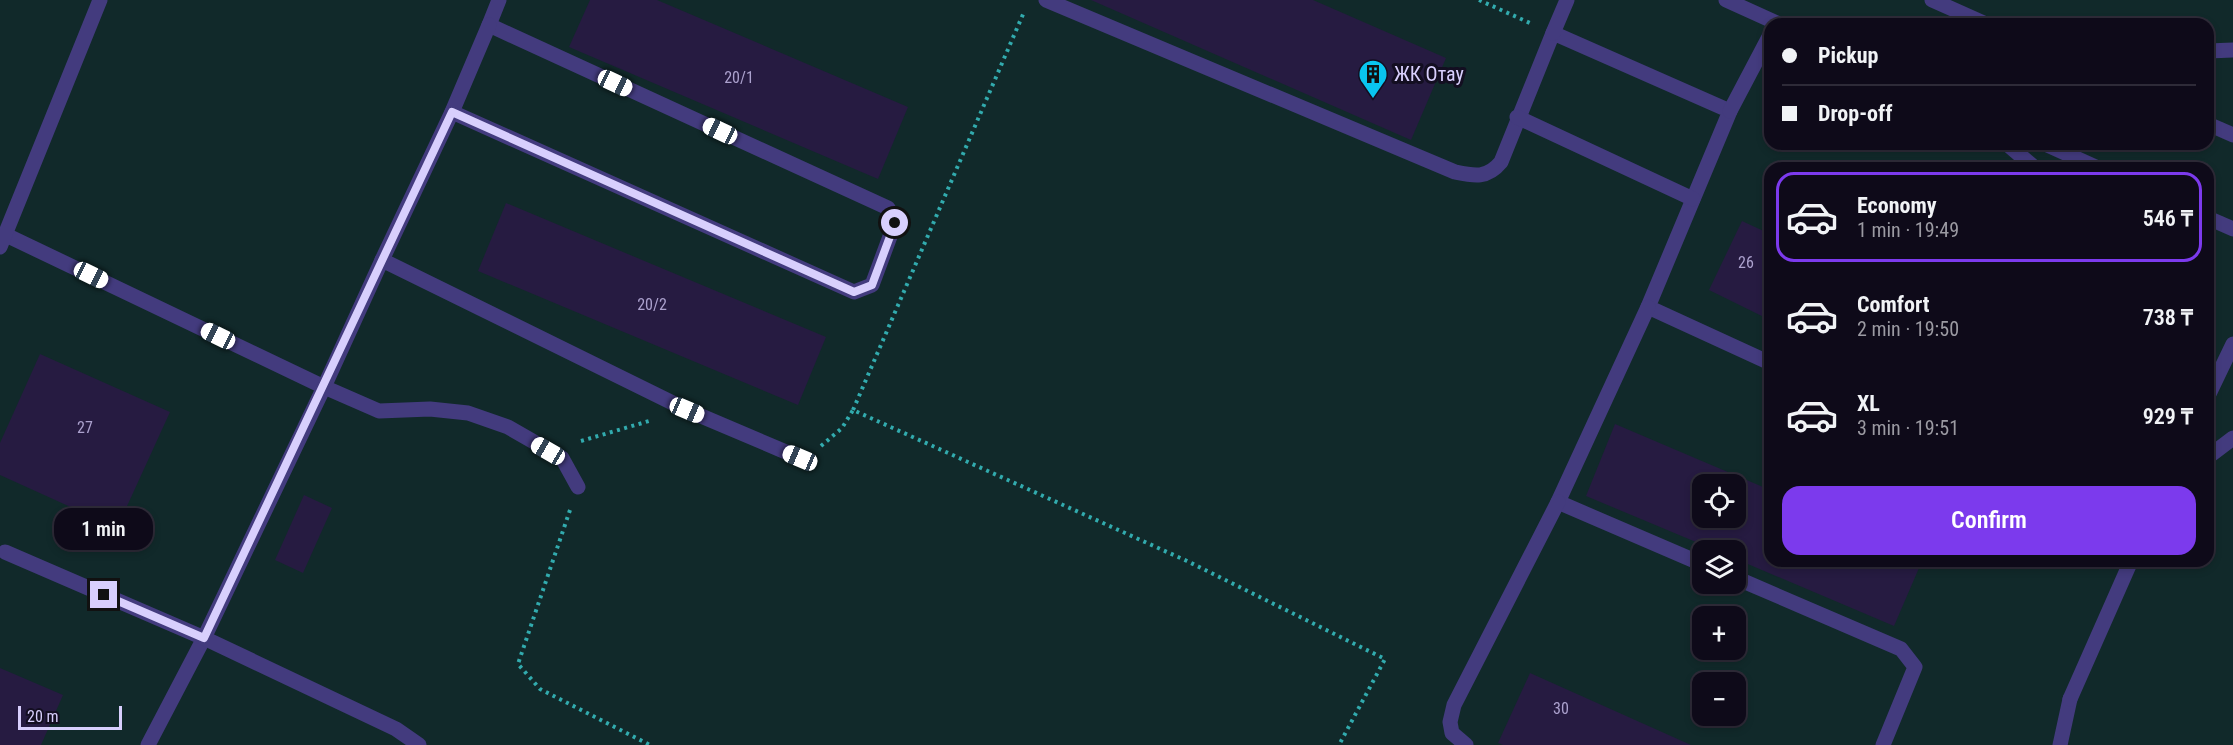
<!DOCTYPE html>
<meta charset="utf-8">
<style>
:root{--surface:#0e0a19;--page:#171322;--text:#f1f3f6;--muted:#9b9aa2;--line:#2e2b38;--accent:#7c3aed}
body{margin:0;font-family:"Roboto Condensed",sans-serif;background:var(--page);color:var(--text);height:100vh;display:flex;flex-direction:column;font-size:22px;white-space:nowrap}
*{box-sizing:border-box;margin:0}
p{font-size:20px;color:var(--muted)}
.icon{flex:none;width:33px;height:33px;fill:none;stroke:currentColor;stroke-width:2;stroke-linecap:round;stroke-linejoin:round}
.map{position:relative;flex:1;overflow:hidden}
.panel{position:absolute;left:1764px;top:162px;width:450px;height:405px;display:flex;flex-direction:column;background:var(--surface);border-radius:18px;box-shadow:0 3px 9px #0003,0 0 0 2px var(--line)}
.panel>*{flex:none}
.guide{position:absolute;left:1764px;top:18px;width:450px;height:132px;border-radius:18px;box-shadow:0 3px 9px #0003,0 0 0 2px var(--line);display:grid;align-content:center;height:132px;padding:0 18px;background:var(--surface)}
.buttons{position:absolute;left:1692px;top:474px;display:grid;gap:12px}
.buttons a{display:grid;place-items:center;width:54px;height:54px;border-radius:12px;background:var(--surface);box-shadow:0 3px 9px #0003,0 0 0 2px var(--line);font-size:30px}
.scale{position:absolute;left:18px;bottom:15px;width:104px;box-sizing:border-box;padding-left:6px;border:3px solid #d8cffd;border-top:0;font-size:16px;line-height:21px;white-space:nowrap;color:#d8cffd;-webkit-text-stroke:4px #130e21;paint-order:stroke}
.end{position:absolute;width:27px;height:27px;margin:-14px;border:8px solid #d8cffd;background:#111;box-shadow:0 0 0 3px #111}
.from{border-radius:50%}
.bubble{position:absolute;height:42px;border-radius:18px;background:var(--surface);box-shadow:0 3px 9px #0003,0 0 0 2px var(--line);font-size:20px;font-weight:600;line-height:42px;text-align:center}
.car{position:absolute;width:18px;height:36px;margin:-18px -9px;border-radius:8px;box-shadow:0 0 4px 2px #0007;background:linear-gradient(#fff 24%,#345 0 40%,#fff 0 76%,#345 0 86%,#fff 0)}
.guide b{display:flex;align-items:center;gap:21px;height:57px;font-size:22px}
.guide b+b{border-top:2px solid var(--line)}
.guide i{width:15px;height:15px;background:var(--text)}
ul{padding:10px 0 0;list-style:none}
li{display:flex;align-items:center;gap:18px;height:90px;margin:0 12px 9px;padding:0 6px;border:3px solid transparent;border-radius:18px}
li div{flex:1}
li b{display:block;font-size:22px}
li em{font-style:normal;font-weight:600}
li.current{border-color:var(--accent)}
li>.icon{width:54px;height:54px;stroke-width:1.5}
.cta{display:flex;gap:12px;margin-top:auto;padding:12px 18px}
.cta a{flex:1;height:69px;border-radius:18px;background:var(--accent);color:#fff;font-size:24px;font-weight:600;line-height:69px;text-align:center}
.map>svg:first-child{display:block}
</style>
<div class="map">
<svg width="2233" height="745" viewBox="0 0 2233 745">
<rect width="100%" height="100%" fill="#130e21"/>
<path fill="#11292a" fill-rule="evenodd" d="M0,0h2233v745h-2233zM1770,24h438v120h-438zM1770,168h438v393h-438zM1702,484h34v34h-34zM1702,550h34v34h-34zM1702,616h34v34h-34zM1702,682h34v34h-34z"/>
<g fill="#261b41" fill-rule="evenodd">
<polygon points="590,0 657,0 908,107 878,179 569,47"/>
<polygon points="1091,0 1313,0 1446,58 1411,140"/>
<polygon points="506,203 826,337 798,405 478,271"/>
<polygon points="1742,221 1770,234 1770,320 1709,290"/>
<polygon points="40,354 170,412 117,528 0,475 0,443"/>
<path d="M1615,424l155,66v71h152l-28,65 -158,-67v-9h-21l-129,-54zM1702,484h34v34h-34z"/>
<polygon points="304,495 332,508 303,573 275,560"/>
<polygon points="0,668 63,695 41,745 0,745"/>
<polygon points="1530,673 1691,745 1503,745 1498,743"/>
</g>
<g fill="none" stroke-linecap="round" stroke-linejoin="round">
<g stroke="#32abae" stroke-width="4" stroke-dasharray="3 4.5" stroke-linecap="butt">
<polyline points="1479,0 1530,23"/>
<polyline points="853,410 1024,12"/>
<polyline points="581,441 649,421"/>
<polyline points="821,446 842,428 853,410 1187,561 1385,659 1339,745"/>
<polyline points="570,510 518,664 540,689 650,745"/>
</g>
<g stroke="#433b7e" stroke-width="15">
<path d="M1046,0l409,172c19,4 32,7 46,-10l52,-129 177,78 -82,196 122,56"/>
<polyline points="1553,33 1567,0"/>
<polyline points="1730,111 1770,35"/>
<polyline points="452,112 854,292 872,285 895,223 888,208 489,25 499,0"/>
<polyline points="1517,117 1693,199"/>
<polyline points="6,235 324,387 204,638 148,745"/>
<polyline points="382,260 452,112 489,25"/>
<polyline points="1648,307 1558,502 1702,564"/>
<polyline points="578,487 562,458 508,427 468,413 430,409 379,411 324,387 382,260 687,410 800,458"/>
<polyline points="5,552 204,638 396,729 419,745"/>
<polyline points="1736,578 1901,649 1915,667 1883,745"/>
<polyline points="1466,745 1452,733 1450,722 1454,705 1558,502"/>
<polyline points="2060,745 2070,699"/>
</g>
<g stroke="#433b7e" stroke-width="15">
<polyline points="2208,51 2233,50"/>
<polyline points="2007,144 2035,168"/>
<polyline points="2208,396 2233,344"/>
<polyline points="2208,457 2233,438"/>
<polyline points="2070,699 2131,561"/>
</g>
<g stroke="#433b7e" stroke-width="15">
<polyline points="1726,0 1779,24"/>
<polyline points="1932,0 1986,24"/>
<polyline points="2208,124 2233,135"/>
<polyline points="2045,144 2098,168"/>
<polyline points="2208,218 2233,229"/>
<polyline points="0,247 100,0"/>
</g>
</g>
<g fill="none" stroke-linecap="round" stroke-linejoin="round">
<polyline stroke="#d8cffd" stroke-width="8" points="104,595 204,638 452,112 854,292 872,285 895,223"/>
</g>
<defs>
<g id="building-pin" transform="scale(1.5)"><path d="M0 17L-7.5 6A9.5 9.5 0 1 1 7.5 6Z" fill="#09c5f0" stroke="#130e21"/><path d="M-4-6H4V6H1V3H-1V6H-4ZM-2.5-4.3h1.7v1.8h-1.7ZM.8-4.3h1.7v1.8H.8ZM-2.5-1h1.7V.8h-1.7ZM.8-1h1.7V.8H.8Z" fill="#111"/></g>
</defs>
<g fill-rule="evenodd">
<use href="#building-pin" x="1373" y="74"/>
</g>
<g text-anchor="middle" dominant-baseline="central" stroke-width="6" stroke-linejoin="round" paint-order="stroke">
<g font-size="16" fill="#aca2ce">
<text x="739" y="77">20/1</text>
<text x="1746" y="262">26</text>
<text x="652" y="304">20/2</text>
<text x="85" y="427">27</text>
<text x="1561" y="708">30</text>
</g>
<g font-size="20" fill="#d8cffd" stroke="#130e21" text-anchor="start">
<text x="1394" y="74">ЖК Отау</text>
</g>
</g>
</svg>
<div class="buttons">
<a><svg class="icon" aria-label="locate" viewBox="0 0 24 24"><circle cx="12" cy="12" r="6"/><path d="M12 2v4M12 18v4M2 12h4M18 12h4"/></svg></a>
<a><svg class="icon" aria-label="layers" viewBox="0 0 24 24"><path d="M12 4l9 5-9 5-9-5zM3 14l9 5 9-5"/></svg></a>
<a>+</a>
<a>−</a>
</div>
<div class="scale">20 m</div>
<i class="end from" style="left:895px;top:223px"></i>
<i class="end" style="left:104px;top:595px"></i>
<div class="bubble" style="left:54px;top:508px;width:99px">1 min</div>
<i class="car" style="left:615px;top:83px;rotate:115deg"></i>
<i class="car" style="left:720px;top:131px;rotate:295deg"></i>
<i class="car" style="left:91px;top:275px;rotate:116deg"></i>
<i class="car" style="left:218px;top:336px;rotate:296deg"></i>
<i class="car" style="left:687px;top:410px;rotate:113deg"></i>
<i class="car" style="left:548px;top:451px;rotate:300deg"></i>
<i class="car" style="left:800px;top:458px;rotate:293deg"></i>
<div class="guide">
<b><i class="from"></i>Pickup</b>
<b><i></i>Drop-off</b>
</div>
<section class="panel">
<ul>
<li class="current"><svg class="icon" aria-label="car" viewBox="0 0 24 24"><path d="M5 17H2v-5l4-1 3-4h7l3 4 3 1v5h-3M9 17h6M6 11h13"/><circle cx="7" cy="17" r="2"/><circle cx="17" cy="17" r="2"/></svg><div><b>Economy</b><p>1 min · 19:49</p></div><em>546 ₸</em></li>
<li><svg class="icon" aria-label="car" viewBox="0 0 24 24"><path d="M5 17H2v-5l4-1 3-4h7l3 4 3 1v5h-3M9 17h6M6 11h13"/><circle cx="7" cy="17" r="2"/><circle cx="17" cy="17" r="2"/></svg><div><b>Comfort</b><p>2 min · 19:50</p></div><em>738 ₸</em></li>
<li><svg class="icon" aria-label="car" viewBox="0 0 24 24"><path d="M5 17H2v-5l4-1 3-4h7l3 4 3 1v5h-3M9 17h6M6 11h13"/><circle cx="7" cy="17" r="2"/><circle cx="17" cy="17" r="2"/></svg><div><b>XL</b><p>3 min · 19:51</p></div><em>929 ₸</em></li>
</ul>
<div class="cta"><a>Confirm</a></div>
</section>
</div>
